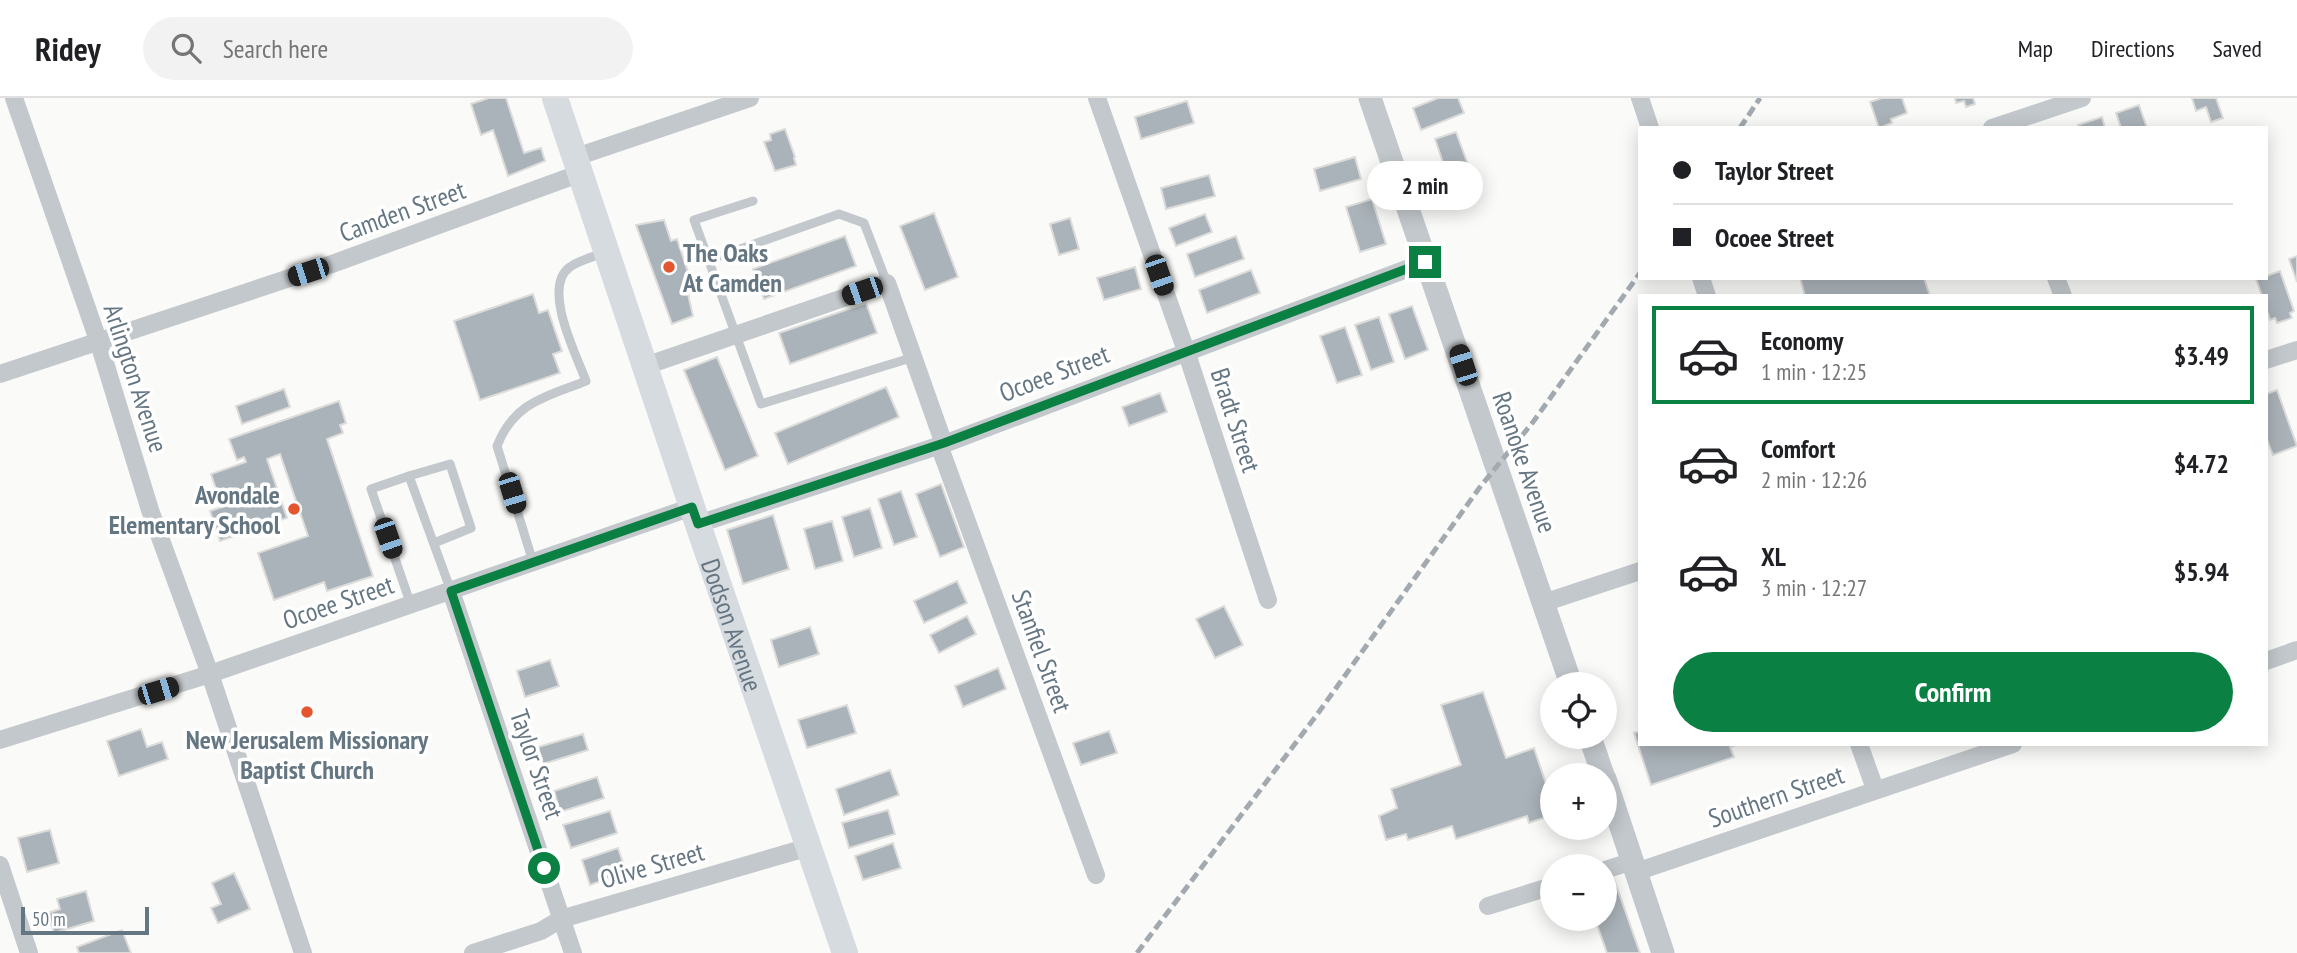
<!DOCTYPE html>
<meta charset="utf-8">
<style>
:root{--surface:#fff;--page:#f2f2f2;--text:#202124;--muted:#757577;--line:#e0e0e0;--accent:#0b8043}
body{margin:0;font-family:"PT Sans Narrow",sans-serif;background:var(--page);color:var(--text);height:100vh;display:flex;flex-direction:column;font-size:26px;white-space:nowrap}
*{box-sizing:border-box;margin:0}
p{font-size:23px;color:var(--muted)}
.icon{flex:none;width:38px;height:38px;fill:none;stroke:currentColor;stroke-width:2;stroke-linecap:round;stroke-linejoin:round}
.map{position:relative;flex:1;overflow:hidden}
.sheet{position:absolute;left:1638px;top:196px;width:630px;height:452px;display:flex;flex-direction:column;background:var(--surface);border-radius:0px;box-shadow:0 4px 18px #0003}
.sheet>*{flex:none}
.guide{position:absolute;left:1638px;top:28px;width:630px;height:154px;border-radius:0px;box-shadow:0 4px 18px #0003;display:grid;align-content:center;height:154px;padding:0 35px;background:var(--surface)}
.tools{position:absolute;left:1540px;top:574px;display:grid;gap:14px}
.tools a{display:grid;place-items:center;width:77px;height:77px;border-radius:50%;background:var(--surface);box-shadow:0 4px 18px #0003;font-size:35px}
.scale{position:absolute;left:21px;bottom:18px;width:128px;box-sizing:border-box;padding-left:7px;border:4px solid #657683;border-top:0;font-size:19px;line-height:24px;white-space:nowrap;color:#657683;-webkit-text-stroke:5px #fff;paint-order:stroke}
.end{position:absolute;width:32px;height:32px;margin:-16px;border:9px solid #0b8043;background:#fff;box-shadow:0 0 0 4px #fff}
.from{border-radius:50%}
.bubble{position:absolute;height:49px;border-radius:24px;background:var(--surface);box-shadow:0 4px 18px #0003;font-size:23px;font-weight:600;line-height:49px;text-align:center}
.car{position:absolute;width:21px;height:42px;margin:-21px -10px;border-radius:9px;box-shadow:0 0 5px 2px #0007;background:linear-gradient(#222 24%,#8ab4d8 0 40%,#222 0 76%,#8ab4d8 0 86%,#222 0)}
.guide b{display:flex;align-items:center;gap:24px;height:66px;font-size:26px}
.guide b+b{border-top:2px solid var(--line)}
.guide i{width:18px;height:18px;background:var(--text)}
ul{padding:12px 0 0;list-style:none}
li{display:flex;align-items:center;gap:21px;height:98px;margin:0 14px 10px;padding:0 21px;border:4px solid transparent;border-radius:0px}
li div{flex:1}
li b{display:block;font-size:26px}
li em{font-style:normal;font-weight:600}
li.active{border-color:var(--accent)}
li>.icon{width:63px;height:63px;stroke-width:1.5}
.cta{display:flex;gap:14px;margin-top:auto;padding:14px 35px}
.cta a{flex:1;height:80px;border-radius:42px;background:var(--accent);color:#fff;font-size:28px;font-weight:600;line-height:80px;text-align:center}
header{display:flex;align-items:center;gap:42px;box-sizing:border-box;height:98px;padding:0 35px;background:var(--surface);border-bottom:2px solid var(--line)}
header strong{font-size:33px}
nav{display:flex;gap:38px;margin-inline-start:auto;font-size:24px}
.search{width:490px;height:63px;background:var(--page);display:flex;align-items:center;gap:18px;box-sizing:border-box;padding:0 24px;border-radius:38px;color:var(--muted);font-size:26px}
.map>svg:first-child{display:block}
</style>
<header>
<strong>Ridey</strong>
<div class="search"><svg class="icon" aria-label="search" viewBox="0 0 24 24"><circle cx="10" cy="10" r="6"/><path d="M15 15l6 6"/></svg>Search here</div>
<nav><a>Map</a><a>Directions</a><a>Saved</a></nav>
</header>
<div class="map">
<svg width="2297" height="855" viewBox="0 0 2297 855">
<rect width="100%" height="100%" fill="#fafaf8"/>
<g fill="#aab3b9" stroke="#dcdcda" stroke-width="2">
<polygon points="489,0 506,0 524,55 541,50 545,63 508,78 493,32 481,37 471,6"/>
<polygon points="1438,0 1458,0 1464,15 1421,32 1413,10"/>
<polygon points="1882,0 1902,0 1907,15 1891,21 1892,25 1879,30 1870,4"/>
<polygon points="1955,0 1973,0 1975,6 1966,9 1964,3 1956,5"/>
<polygon points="2192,0 2216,0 2223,20 2211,24 2206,9 2196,13"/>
<polygon points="1187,3 1194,25 1141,41 1135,19"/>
<polygon points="2139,7 2147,30 2121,30 2116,15"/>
<polygon points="2102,19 2105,30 2079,30 2078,27"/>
<polygon points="785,31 795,59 794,60 796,67 775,73 764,44 771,42 770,36"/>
<polygon points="1456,34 1473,80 1451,88 1435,41"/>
<polygon points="1355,59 1361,81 1320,93 1314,71"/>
<polygon points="1209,77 1215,98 1166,111 1161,90"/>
<polygon points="1372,101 1386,146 1360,154 1346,109"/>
<polygon points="934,115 958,179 925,192 900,128"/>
<polygon points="1205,116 1212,134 1176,148 1169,130"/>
<polygon points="1070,120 1079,151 1059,157 1050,126"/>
<polygon points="664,122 671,143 677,141 695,195 688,196 693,218 672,226 636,127"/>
<polygon points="845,138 856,168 764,201 753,171"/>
<polygon points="1236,138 1244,161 1195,179 1187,156"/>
<polygon points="2297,158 2297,184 2289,161"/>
<polygon points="1135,169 1141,191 1104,202 1097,180"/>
<polygon points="1251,172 1260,195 1207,215 1199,192"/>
<polygon points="2280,173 2294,213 2290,215 2292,220 2277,225 2275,220 2270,222 2266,210 2266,198 2262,198 2256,181 2266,180 2266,178"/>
<polygon points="1800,180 1924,180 1930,198 1805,198"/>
<polygon points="533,196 539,215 548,212 562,253 553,256 560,275 480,302 454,223"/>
<polygon points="866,205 877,235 790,266 779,235"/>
<polygon points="1412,208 1428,252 1405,261 1389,216"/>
<polygon points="1379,219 1394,264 1371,272 1355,227"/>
<polygon points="1345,229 1362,277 1337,285 1320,238"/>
<polygon points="717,259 758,358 725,372 684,272"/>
<polygon points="886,289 899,319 788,366 775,335"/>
<polygon points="284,291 290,309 242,326 236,308"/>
<polygon points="2277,292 2297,348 2273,357 2266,339 2266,296"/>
<polygon points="1160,295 1167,314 1129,328 1122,309"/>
<polygon points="339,303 346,325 340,327 343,335 327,341 373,478 327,493 324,484 274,502 258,455 308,438 280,356 267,361 287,420 220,443 210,413 222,409 211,376 246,364 244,359 237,362 229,341"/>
<polygon points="941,386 964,449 940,459 916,396"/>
<polygon points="901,393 917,439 894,447 878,401"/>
<polygon points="870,410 882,450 854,459 842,419"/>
<polygon points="773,417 789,471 743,486 727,432"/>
<polygon points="832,423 843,463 815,471 804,431"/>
<polygon points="957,483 967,505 924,525 914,503"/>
<polygon points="1224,508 1243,547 1215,560 1196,521"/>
<polygon points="967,518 976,536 939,555 930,537"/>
<polygon points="810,529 819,556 779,569 771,542"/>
<polygon points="550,562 559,588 525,599 517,573"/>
<polygon points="998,570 1006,591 963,609 955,588"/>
<polygon points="1483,594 1506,660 1534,650 1552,704 1552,717 1529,725 1527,718 1456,741 1452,728 1408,742 1406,736 1386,742 1379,718 1397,710 1391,691 1461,667 1441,607"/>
<polygon points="847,607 856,635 807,650 798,622"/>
<polygon points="141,631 147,649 162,644 168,661 119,678 107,643"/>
<polygon points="1109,633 1117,655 1081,667 1073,645"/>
<polygon points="1640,633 1640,646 1739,646 1730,649 1734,659 1651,687 1634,635"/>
<polygon points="583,636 588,652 543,666 538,649"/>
<polygon points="890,672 899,697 844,717 836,691"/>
<polygon points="597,679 604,700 560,714 554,693"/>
<polygon points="888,712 895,736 849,750 842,725"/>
<polygon points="610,713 617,735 571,750 563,727"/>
<polygon points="50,732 59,765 27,774 18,740"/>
<polygon points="893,745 901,770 863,782 855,758"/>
<polygon points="618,750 626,774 590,787 582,762"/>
<polygon points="234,775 250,811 218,825 211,810 221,806 212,785"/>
<polygon points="1613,778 1640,855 1607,855 1595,821 1605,821 1605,780"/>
<polygon points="86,793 94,823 54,835 48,815 60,811 57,801"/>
<polygon points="122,832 131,855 79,855 77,849"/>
</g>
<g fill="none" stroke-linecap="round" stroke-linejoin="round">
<g stroke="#c3c8cc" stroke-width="9">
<polyline points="753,103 694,122 761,306 914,259"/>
<polyline points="709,162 839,116 864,125 887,185"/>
<polyline points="409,378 450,366 471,430 434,445"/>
<path d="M533,464l-36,-116c17,-44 49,-49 89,-65 -9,-25 -45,-94 -16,-114 9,-7 24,-10 35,-15"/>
<polyline points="411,507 371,391 409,378 451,493"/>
</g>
<g stroke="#c3c8cc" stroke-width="18">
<polyline points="14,0 98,242 150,412 210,576 303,855"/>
<polyline points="1097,0 1186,253 1268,502"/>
<polyline points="1640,0 1650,30"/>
<polyline points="1992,30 2082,0"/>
<polyline points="576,59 750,0"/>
<polyline points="1701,180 1707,198"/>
<polyline points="2056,180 2063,198"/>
<polyline points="2266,262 2297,252"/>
<polyline points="645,268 887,185 944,346"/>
<polyline points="0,276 332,166 581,75"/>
<polyline points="939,347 1096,777"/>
<polyline points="698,426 944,346 1425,164"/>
<polyline points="451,493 573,855"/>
<polyline points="1543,505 1640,473"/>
<polyline points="2266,563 2297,552"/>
<polyline points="0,642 210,576 692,409"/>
<polyline points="1859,646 1875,691"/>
<polyline points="0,767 29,855"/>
<polyline points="1605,772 1633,763"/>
<polyline points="1636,774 2013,646"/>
<polyline points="1488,808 1552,788"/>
<polyline points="473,855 541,833 561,821 809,749"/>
</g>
<g stroke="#c3c8cc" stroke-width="23">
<polyline points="1370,0 1571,586"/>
<polyline points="1590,639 1603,677"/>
<polyline points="1605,681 1663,855"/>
</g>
<path stroke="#d6dbdf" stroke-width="26" id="s1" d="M555,0l137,409 153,446"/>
<g stroke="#a2aab0" stroke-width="5" stroke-dasharray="10 5" stroke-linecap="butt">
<polyline points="1740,30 1760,0"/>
<polyline points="1137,855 1316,618 1480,389 1533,324 1640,175"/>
</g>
</g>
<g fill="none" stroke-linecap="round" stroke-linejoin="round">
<polyline stroke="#0b8043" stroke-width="9" points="544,770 451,493 692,409 698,426 944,345 1425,164"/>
</g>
<g fill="#e4572e" stroke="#fff" stroke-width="2.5">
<circle cx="669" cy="169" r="7"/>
<circle cx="294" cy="411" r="7"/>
<circle cx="307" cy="614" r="7"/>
</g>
<g text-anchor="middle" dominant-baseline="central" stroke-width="7" stroke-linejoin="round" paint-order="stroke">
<g font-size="26" fill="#657683" stroke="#fff">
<text transform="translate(402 113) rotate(-20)">Camden Street</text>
<text transform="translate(1054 275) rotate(-21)">Ocoee Street</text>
<text transform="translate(136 280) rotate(72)">Arlington Avenue</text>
<text transform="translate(1236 322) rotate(72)">Bradt Street</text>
<text transform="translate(1525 364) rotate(71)">Roanoke Avenue</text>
<text transform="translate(338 504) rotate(-19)">Ocoee Street</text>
<text stroke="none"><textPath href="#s1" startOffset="556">Dodson Avenue</textPath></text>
<text transform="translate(1042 553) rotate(70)">Stanfiel Street</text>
<text transform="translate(537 666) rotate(71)">Taylor Street</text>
<text transform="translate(1776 698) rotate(-19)">Southern Street</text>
<text transform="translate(652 767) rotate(-16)">Olive Street</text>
</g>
<g font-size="26" font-weight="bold" fill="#657683" stroke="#fff" text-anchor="start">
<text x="683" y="154">The Oaks<tspan x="683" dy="30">At Camden</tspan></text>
<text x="280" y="396" text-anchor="end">Avondale<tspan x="280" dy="30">Elementary School</tspan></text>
<text x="307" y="641" text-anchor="middle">New Jerusalem Missionary<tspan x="307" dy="30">Baptist Church</tspan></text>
</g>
</g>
</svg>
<div class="tools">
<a><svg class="icon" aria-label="locate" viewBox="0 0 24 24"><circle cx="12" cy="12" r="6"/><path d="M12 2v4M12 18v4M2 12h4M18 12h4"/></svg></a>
<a>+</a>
<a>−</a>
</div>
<div class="scale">50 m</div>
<i class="end from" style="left:544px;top:770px"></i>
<i class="end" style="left:1425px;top:164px"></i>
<div class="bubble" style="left:1367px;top:63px;width:116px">2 min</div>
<i class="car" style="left:308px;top:174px;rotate:252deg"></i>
<i class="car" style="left:1159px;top:177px;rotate:161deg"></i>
<i class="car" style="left:862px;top:193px;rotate:251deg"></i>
<i class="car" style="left:1463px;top:267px;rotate:342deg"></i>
<i class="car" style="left:512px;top:395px;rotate:163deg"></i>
<i class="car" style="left:388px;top:440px;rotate:161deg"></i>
<i class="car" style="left:158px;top:593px;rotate:73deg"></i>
<div class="guide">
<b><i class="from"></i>Taylor Street</b>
<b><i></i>Ocoee Street</b>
</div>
<section class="sheet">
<ul>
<li class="active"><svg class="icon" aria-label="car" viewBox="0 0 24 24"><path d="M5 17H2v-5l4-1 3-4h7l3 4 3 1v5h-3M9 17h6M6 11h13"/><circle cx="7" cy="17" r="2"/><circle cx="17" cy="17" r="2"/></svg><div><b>Economy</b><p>1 min · 12:25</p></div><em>$3.49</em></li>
<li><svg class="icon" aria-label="car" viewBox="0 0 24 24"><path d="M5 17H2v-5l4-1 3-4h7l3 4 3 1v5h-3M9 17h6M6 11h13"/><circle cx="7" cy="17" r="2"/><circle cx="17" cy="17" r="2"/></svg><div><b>Comfort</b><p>2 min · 12:26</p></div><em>$4.72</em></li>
<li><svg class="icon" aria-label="car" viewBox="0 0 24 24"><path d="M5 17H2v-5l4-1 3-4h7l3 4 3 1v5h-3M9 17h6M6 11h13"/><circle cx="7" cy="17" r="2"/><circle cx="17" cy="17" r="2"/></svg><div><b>XL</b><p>3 min · 12:27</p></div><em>$5.94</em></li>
</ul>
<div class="cta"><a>Confirm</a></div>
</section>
</div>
